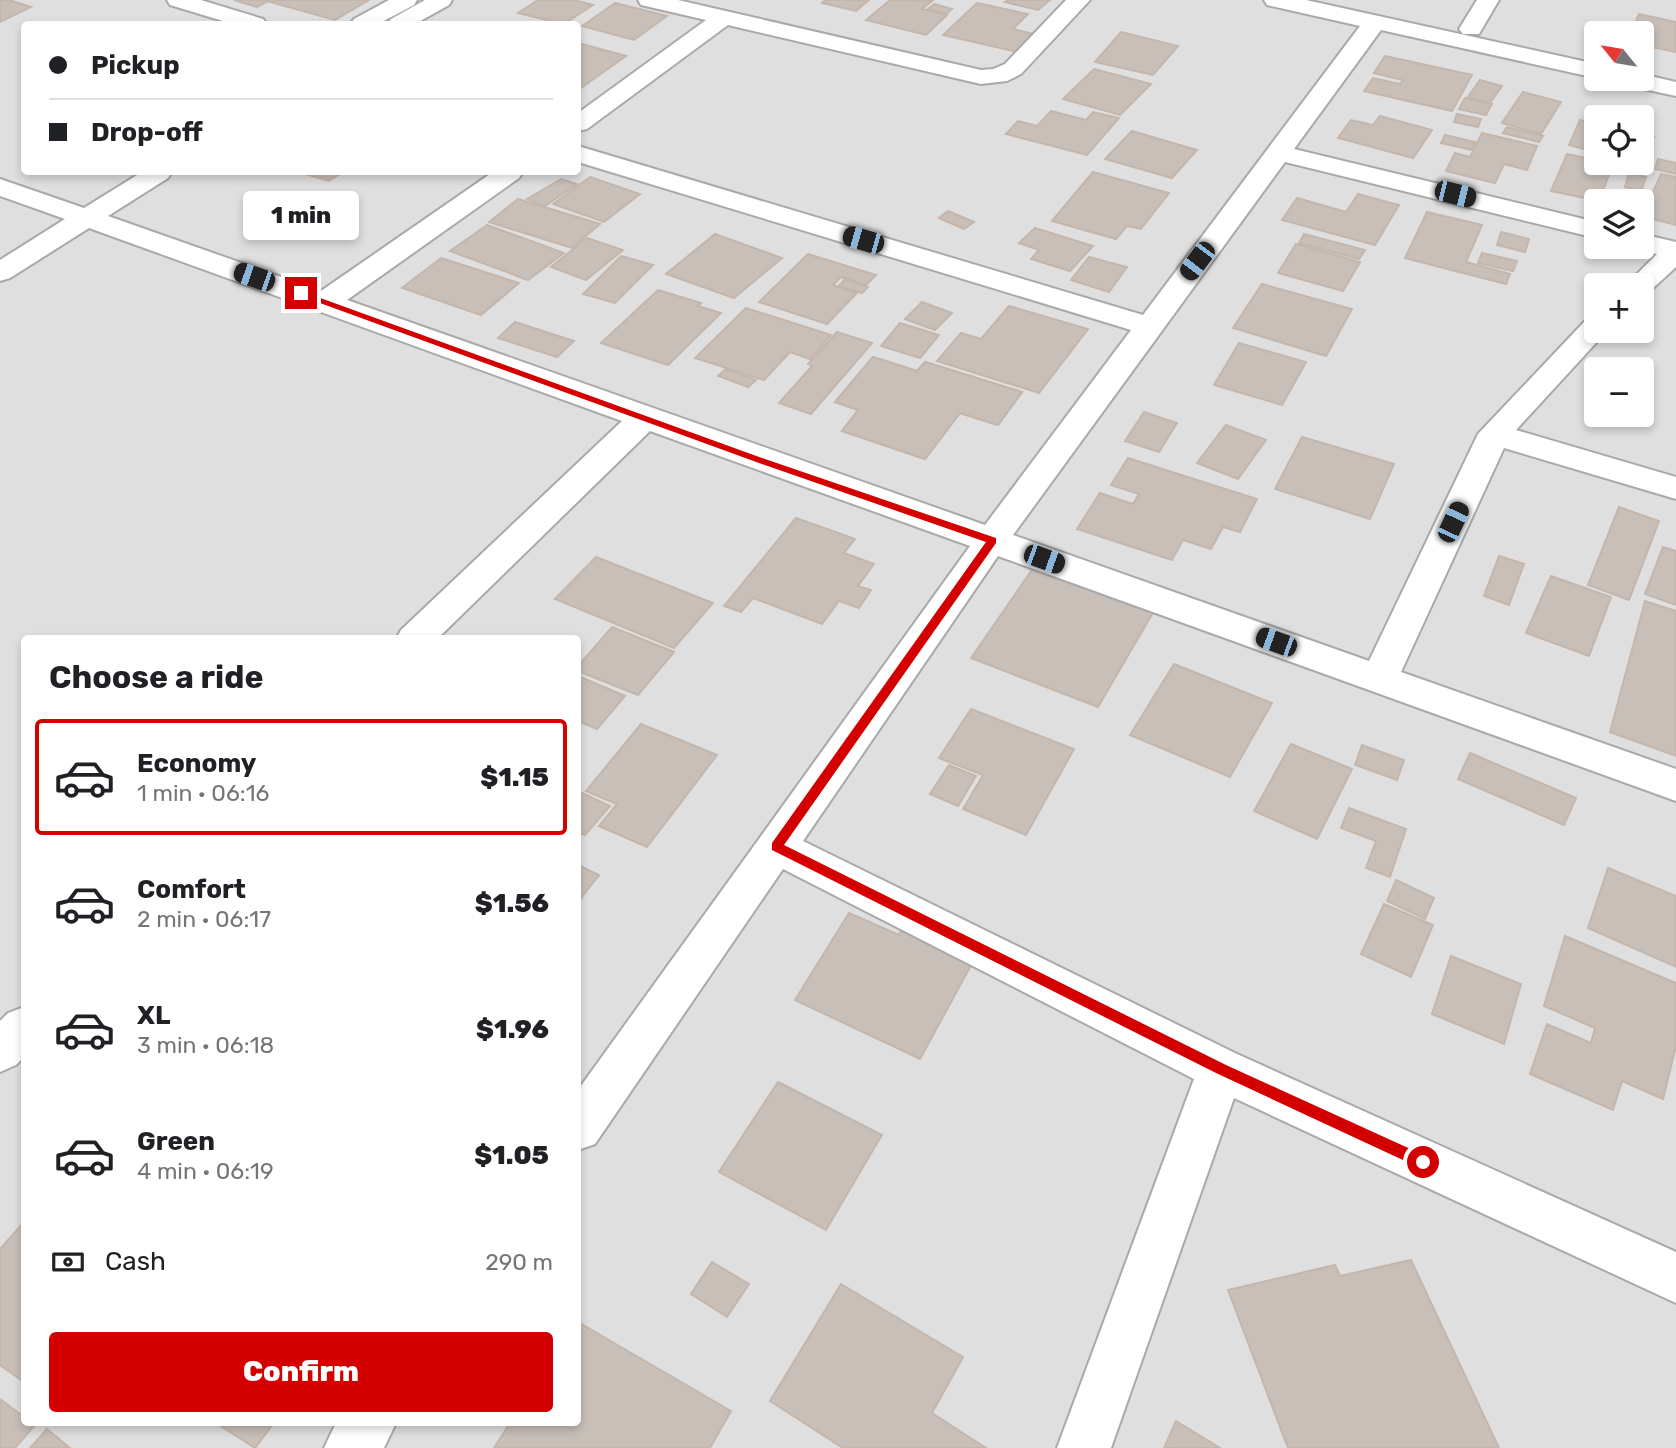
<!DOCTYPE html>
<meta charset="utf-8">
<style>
:root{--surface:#fff;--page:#f6f6f6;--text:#202124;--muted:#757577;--line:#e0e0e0;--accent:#d40000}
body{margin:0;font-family:Rubik,sans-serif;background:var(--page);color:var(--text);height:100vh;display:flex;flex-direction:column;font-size:26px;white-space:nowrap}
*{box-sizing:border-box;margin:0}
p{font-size:23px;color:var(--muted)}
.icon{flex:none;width:38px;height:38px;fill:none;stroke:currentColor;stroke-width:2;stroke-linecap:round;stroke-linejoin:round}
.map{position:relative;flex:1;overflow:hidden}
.sheet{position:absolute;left:21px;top:635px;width:560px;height:791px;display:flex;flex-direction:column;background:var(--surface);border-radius:7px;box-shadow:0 4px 10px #0003}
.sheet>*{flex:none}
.banner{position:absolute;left:21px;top:21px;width:560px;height:154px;border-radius:7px;box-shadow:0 4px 10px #0003;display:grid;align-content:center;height:154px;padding:0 28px;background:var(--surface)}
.needle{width:46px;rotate:300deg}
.fabs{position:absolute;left:1584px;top:21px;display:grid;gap:14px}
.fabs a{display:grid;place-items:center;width:70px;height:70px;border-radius:7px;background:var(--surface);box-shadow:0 4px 10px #0003;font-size:35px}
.end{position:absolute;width:32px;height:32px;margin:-16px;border:9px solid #d40000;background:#fff;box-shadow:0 0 0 4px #fff}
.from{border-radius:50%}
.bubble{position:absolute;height:49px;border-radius:7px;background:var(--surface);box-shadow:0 4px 10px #0003;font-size:23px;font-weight:800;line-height:49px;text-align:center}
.car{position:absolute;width:21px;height:42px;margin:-21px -10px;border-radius:9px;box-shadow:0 0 5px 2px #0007;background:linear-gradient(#222 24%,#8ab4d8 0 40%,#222 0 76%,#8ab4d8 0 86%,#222 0)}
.banner b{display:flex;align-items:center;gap:24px;height:66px;font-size:26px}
.banner b+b{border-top:2px solid var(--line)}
.banner i{width:18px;height:18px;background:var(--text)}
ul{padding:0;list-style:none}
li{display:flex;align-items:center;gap:21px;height:116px;margin:0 14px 10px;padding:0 14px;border:4px solid transparent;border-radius:7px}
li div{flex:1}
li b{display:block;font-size:26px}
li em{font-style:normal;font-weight:800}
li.current{border-color:var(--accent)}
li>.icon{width:63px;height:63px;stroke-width:1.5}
h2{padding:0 28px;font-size:32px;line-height:84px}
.pay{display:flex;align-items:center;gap:18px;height:77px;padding:0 28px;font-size:26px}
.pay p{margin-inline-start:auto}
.button{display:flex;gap:14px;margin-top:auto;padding:14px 28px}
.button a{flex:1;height:80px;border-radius:7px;background:var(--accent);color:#fff;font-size:28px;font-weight:800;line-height:80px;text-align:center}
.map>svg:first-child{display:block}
</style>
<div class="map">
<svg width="1676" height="1448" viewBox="0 0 1676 1448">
<rect width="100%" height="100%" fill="#f2efe9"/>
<path fill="#e0dfdf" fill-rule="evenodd" d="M0,0h1676v1448h-1676zM24,24h554v148h-554zM1596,33h46v46h-46zM1596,117h46v46h-46zM1596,201h46v46h-46zM1596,285h46v46h-46zM1596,369h46v46h-46zM24,639h554v784h-554z"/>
<g fill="#c7bfb8" stroke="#c4b6ab" stroke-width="2">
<polygon points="9,0 31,7 0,22 0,1"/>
<polygon points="234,0 270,0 257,7"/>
<polygon points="274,0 369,0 335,20 270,2"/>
<polygon points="538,0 574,0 593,5 564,24 518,13"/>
<polygon points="825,0 869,0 856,11 822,3"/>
<polygon points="890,0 932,1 922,9 947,15 926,35 866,20"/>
<polygon points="1008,0 1050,0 1038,10 1005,2"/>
<polygon points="615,3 667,16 634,40 582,26"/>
<polygon points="977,3 1028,14 1013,29 1034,34 1017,52 943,35"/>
<polygon points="934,4 952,9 946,14 928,9"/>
<polygon points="1639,14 1676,22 1676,52 1642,45 1642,33 1631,33"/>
<polygon points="1121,32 1178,46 1153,75 1095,62"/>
<polygon points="578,43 626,56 578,90"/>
<polygon points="1385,56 1472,75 1452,111 1364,91 1373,78 1400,84 1403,80 1374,73"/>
<polygon points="1094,69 1151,84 1120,115 1063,99"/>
<polygon points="1480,80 1502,86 1490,103 1468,97"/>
<polygon points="1523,92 1561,102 1541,134 1502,123"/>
<polygon points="1465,98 1492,104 1486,115 1459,109"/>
<polygon points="1609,106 1629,111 1626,117 1602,117"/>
<polygon points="1051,111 1086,120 1093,112 1119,118 1087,155 1006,134 1018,121 1037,126"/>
<polygon points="1457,114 1481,119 1478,127 1454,122"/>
<polygon points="1380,116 1432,130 1413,158 1338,138 1351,120 1373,125"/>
<polygon points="1580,120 1596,124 1596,152 1569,145"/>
<polygon points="1507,127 1543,136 1539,142 1503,133"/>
<polygon points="1132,131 1197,150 1172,178 1105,159"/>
<polygon points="1482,133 1537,146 1527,170 1504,164 1495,183 1446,171 1455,153 1470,157"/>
<polygon points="1642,134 1654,137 1644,163 1642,162"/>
<polygon points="1445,135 1475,142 1472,150 1441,143"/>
<polygon points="1567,154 1596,160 1596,163 1613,164 1599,201 1551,191"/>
<polygon points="1658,159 1676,163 1676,174 1655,169"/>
<polygon points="298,172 343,172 329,181"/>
<polygon points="1093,172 1169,193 1141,229 1127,226 1116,239 1052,221"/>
<polygon points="1629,173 1646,177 1641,191 1625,187"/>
<polygon points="1661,174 1676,177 1676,225 1642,216"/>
<polygon points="590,177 640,194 604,222 553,204"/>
<polygon points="561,179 577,184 545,206 527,199"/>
<polygon points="1358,194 1399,205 1375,245 1282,220 1297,198 1346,212"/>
<polygon points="518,199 600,224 572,248 489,222"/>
<polygon points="948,211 974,222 964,229 939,218"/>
<polygon points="1427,212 1482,225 1466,262 1510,274 1506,284 1405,258"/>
<polygon points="487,225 564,253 528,280 450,251"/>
<polygon points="1035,228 1093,246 1070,271 1031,259 1039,250 1019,243"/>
<polygon points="1501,232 1529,239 1525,252 1497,245"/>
<polygon points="715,234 782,258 734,298 666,274"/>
<polygon points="1304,234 1365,250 1359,259 1299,243"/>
<polygon points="587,238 623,250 586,280 551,267"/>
<polygon points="1296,244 1360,262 1343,291 1278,273"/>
<polygon points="1482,253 1517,261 1513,271 1478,263"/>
<polygon points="808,254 876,275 866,285 841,277 833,285 857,293 827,324 759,302"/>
<polygon points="621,256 653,265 615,303 583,294"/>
<polygon points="1089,257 1127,267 1109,292 1071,280"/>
<polygon points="441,258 519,283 481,315 402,288"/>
<polygon points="845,279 868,287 862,293 839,286"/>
<polygon points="1262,284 1352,309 1326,356 1233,328"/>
<polygon points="658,290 701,303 698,306 721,313 668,365 601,343"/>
<polygon points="922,302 952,313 935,330 905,319"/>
<polygon points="1009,306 1088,329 1039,393 937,361 961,333 981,339"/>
<polygon points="746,308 831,335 810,359 790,352 764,380 695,358"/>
<polygon points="515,322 574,341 557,357 498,338"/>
<polygon points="900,323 939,335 920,358 881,346"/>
<polygon points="837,332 872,343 811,414 779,403 812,366 808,364"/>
<polygon points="1239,343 1306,362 1282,405 1214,385"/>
<polygon points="873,357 917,371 925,362 1022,392 998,425 960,413 925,459 842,431 858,410 835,402"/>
<polygon points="873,357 917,371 925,362 1022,392 998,425 960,413 925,459 842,431 858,410 835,402"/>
<polygon points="726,369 756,380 748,387 718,376"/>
<polygon points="1144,412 1177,423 1159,452 1125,441"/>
<polygon points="1226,425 1266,440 1238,479 1197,463"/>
<polygon points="1302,437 1394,464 1370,519 1275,489"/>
<polygon points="1128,458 1257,499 1240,532 1223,527 1211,549 1183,540 1172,560 1077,529 1100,493 1133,504 1139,494 1111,485"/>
<polygon points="1619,507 1659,521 1629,600 1588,585"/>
<polygon points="796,518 855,539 844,553 874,564 858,586 871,590 859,608 839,601 822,624 753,598 741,612 724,606"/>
<polygon points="1663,547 1676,551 1676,605 1645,594"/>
<polygon points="1499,556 1524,564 1509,605 1484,596"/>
<polygon points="596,557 713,603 674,648 555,599"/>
<polygon points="1038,561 1158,604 1098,707 971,658"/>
<polygon points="1551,576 1611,597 1589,656 1526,633"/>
<polygon points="1645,601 1676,611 1676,756 1610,732"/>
<polygon points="612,627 674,652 638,695 578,671 578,666"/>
<polygon points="1174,664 1272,703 1230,777 1130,735"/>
<polygon points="578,676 625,696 597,729 578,721"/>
<polygon points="971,709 1074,749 1026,835 963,809 983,775 939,758"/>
<polygon points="641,724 717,755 647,847 599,826 617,804 586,791"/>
<polygon points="1291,744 1352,769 1317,839 1254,811"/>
<polygon points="1362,745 1404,760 1397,780 1355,765"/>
<polygon points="1470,753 1576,798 1564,825 1458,779"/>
<polygon points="949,765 976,776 958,806 930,794"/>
<polygon points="578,791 610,806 585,835 578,832"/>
<polygon points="1349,808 1406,829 1390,877 1366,868 1376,841 1341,828"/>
<polygon points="578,865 599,875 578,902"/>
<polygon points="1608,868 1676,896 1676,967 1588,928"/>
<polygon points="1396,880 1434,898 1425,919 1387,901"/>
<polygon points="1384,904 1433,925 1411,977 1361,954"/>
<polygon points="849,913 899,935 903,927 975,958 920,1059 795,1000"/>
<polygon points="1565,936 1676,983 1676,1046 1663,1099 1622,1081 1613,1110 1530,1074 1547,1024 1591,1043 1595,1028 1544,1006"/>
<polygon points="1451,956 1521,984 1504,1044 1432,1014"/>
<polygon points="778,1082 882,1135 826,1230 719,1172"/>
<polygon points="24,1222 24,1382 0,1365 0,1249"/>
<polygon points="1411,1260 1499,1448 1288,1448 1228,1290 1335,1265 1340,1276"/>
<polygon points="712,1262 749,1284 727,1317 691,1294"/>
<polygon points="841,1284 963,1357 932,1413 986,1448 843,1448 770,1401"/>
<polygon points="578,1322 731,1411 710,1448 494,1448 510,1423 578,1423"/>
<polygon points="0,1399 24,1417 24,1423 35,1425 15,1448 0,1448"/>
<polygon points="1176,1421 1220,1448 1164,1448"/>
<polygon points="216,1423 274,1423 255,1448"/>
<polygon points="47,1429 70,1448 30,1448"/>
</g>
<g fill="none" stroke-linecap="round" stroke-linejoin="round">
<g stroke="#a9a9a9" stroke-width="4">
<g id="minor">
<polygon points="167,0 201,0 263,19 267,24 233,24 170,5"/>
<polygon points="389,0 417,0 414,5 378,24 350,24 354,19"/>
<polygon points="425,0 452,0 449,5 415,24 387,24 391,19"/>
<polygon points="638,0 678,0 981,70 993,69 1005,64 1066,0 1090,0 1021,74 1007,81 981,84 728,25 587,129 578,131 578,113 706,20 641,5"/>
<polygon points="1264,0 1306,0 1596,64 1596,78 1381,30 1294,149 1596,222 1596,238 1285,162 1013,535 1369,661 1478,434 1586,320 1596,317 1596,331 1606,332 1516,430 1676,477 1676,499 1504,448 1401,672 1676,769 1676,801 998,556 803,841 1237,1054 1676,1252 1676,1303 1234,1098 1111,1448 1057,1448 1194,1079 783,869 595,1144 578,1150 578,1090 970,546 650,431 437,639 396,639 401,630 622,421 89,228 10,278 0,281 0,260 65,219 0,196 0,179 84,208 142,172 172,172 168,178 108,216 321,291 493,172 523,172 519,178 347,300 985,525 1131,330 578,162 578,146 1143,315 1360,26 1267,5"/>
<polygon points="1477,0 1499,0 1479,34 1463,34 1459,29"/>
<polygon points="1642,74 1676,82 1676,96 1620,84 1617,79 1642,79"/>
<polygon points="1642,234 1676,242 1676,267 1650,291 1642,293 1642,285 1626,285 1657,254 1632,248 1642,247"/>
<polygon points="24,1007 24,1057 16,1065 0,1072 0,1021 8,1013"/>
<polygon points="336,1423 396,1423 384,1448 324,1448"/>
</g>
</g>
<use href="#minor" fill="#fff" fill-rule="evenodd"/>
</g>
<polygon fill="#d40000" points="301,291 765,459 996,538 996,543 784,845 1226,1065 1428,1157 1428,1167 1418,1167 1216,1073 772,850 772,843 986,542 759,463 298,295"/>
</svg>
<div class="fabs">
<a><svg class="needle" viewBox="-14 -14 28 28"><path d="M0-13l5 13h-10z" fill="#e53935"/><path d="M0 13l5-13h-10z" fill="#757577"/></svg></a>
<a><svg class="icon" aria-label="locate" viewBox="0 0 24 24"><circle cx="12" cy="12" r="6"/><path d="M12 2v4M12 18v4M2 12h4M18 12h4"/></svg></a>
<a><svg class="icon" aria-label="layers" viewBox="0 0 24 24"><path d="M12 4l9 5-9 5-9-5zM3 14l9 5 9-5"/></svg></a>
<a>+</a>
<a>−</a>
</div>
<i class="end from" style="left:1423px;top:1162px"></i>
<i class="end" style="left:301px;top:293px"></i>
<div class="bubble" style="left:243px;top:191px;width:116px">1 min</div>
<i class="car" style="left:1455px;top:194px;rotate:104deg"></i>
<i class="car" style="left:863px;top:240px;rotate:286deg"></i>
<i class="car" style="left:1197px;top:261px;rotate:217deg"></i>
<i class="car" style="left:254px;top:277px;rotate:289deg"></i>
<i class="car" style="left:1453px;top:522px;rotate:25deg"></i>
<i class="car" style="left:1044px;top:559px;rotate:110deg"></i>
<i class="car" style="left:1276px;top:642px;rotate:290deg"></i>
<div class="banner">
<b><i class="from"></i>Pickup</b>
<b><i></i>Drop-off</b>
</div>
<section class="sheet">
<h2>Choose a ride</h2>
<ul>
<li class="current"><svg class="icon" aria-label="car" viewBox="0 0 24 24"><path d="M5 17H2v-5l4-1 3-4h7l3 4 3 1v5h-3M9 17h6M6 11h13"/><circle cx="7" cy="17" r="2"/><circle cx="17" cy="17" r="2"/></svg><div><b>Economy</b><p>1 min · 06:16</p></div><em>$1.15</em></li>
<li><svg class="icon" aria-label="car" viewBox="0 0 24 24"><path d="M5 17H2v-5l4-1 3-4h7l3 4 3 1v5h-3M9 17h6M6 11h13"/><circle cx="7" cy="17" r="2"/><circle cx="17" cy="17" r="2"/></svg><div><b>Comfort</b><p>2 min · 06:17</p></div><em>$1.56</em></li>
<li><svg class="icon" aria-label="car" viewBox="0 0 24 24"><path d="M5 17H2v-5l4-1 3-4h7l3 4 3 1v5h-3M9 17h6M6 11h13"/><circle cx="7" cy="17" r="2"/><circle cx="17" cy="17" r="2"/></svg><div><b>XL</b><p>3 min · 06:18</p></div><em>$1.96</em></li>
<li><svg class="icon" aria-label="car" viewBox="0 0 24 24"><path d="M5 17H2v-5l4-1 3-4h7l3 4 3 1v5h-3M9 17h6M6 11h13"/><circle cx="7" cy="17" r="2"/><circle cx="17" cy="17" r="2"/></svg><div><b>Green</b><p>4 min · 06:19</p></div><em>$1.05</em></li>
</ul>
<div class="pay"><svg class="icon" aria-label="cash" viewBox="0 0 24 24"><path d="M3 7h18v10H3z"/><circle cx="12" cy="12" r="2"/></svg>Cash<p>290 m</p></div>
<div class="button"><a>Confirm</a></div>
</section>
</div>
